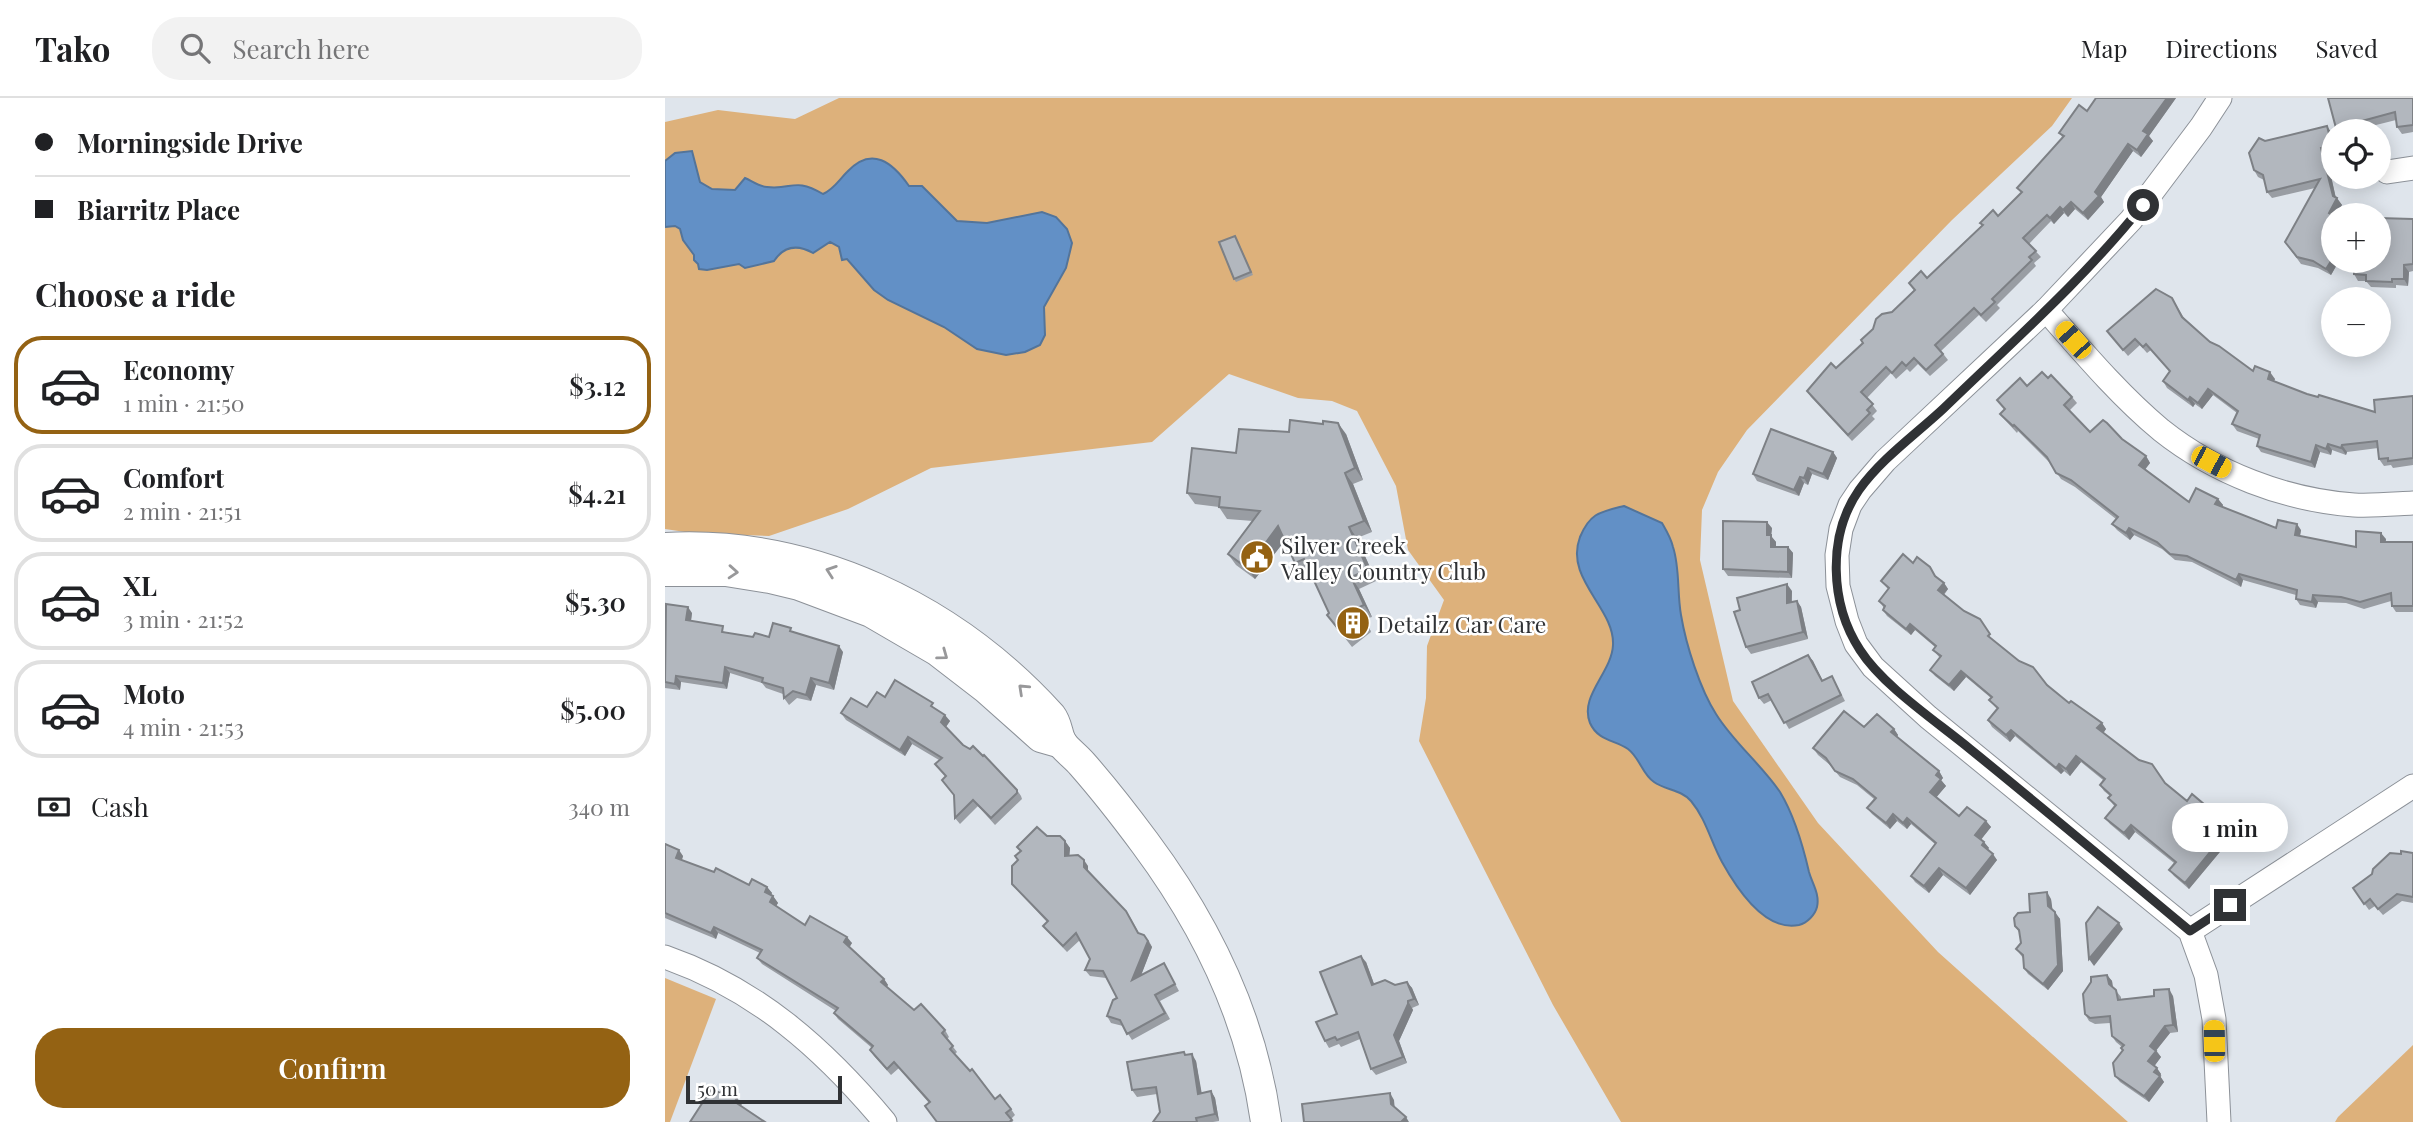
<!DOCTYPE html>
<meta charset="utf-8">
<style>
:root{--surface:#fff;--page:#f2f2f2;--text:#202124;--muted:#757577;--line:#e0e0e0;--accent:#946213}
body{margin:0;font-family:"Playfair Display",serif;background:var(--page);color:var(--text);height:100vh;display:flex;flex-direction:column;font-size:26px;white-space:nowrap}
*{box-sizing:border-box;margin:0}
p{font-size:23px;color:var(--muted)}
.icon{flex:none;width:38px;height:38px;fill:none;stroke:currentColor;stroke-width:2;stroke-linecap:round;stroke-linejoin:round}
.map{position:relative;flex:1;overflow:hidden}
.drawer{display:flex;flex-direction:column;background:var(--surface);width:665px}
.drawer>*{flex:none}
.top-card{display:grid;align-content:center;height:154px;padding:0 35px;background:var(--surface)}
.buttons{position:absolute;left:1656px;top:21px;display:grid;gap:14px}
.buttons a{display:grid;place-items:center;width:70px;height:70px;border-radius:50%;background:var(--surface);box-shadow:0 4px 18px #0003;font-size:35px}
.scale{position:absolute;left:21px;bottom:18px;width:156px;box-sizing:border-box;padding-left:7px;border:4px solid #303235;border-top:0;font-size:19px;line-height:24px;white-space:nowrap;color:#303235;-webkit-text-stroke:5px #fff;paint-order:stroke}
.end{position:absolute;width:32px;height:32px;margin:-16px;border:9px solid #303235;background:#fff;box-shadow:0 0 0 4px #fff}
.from{border-radius:50%}
.bubble{position:absolute;height:49px;border-radius:24px;background:var(--surface);box-shadow:0 4px 18px #0003;font-size:23px;font-weight:600;line-height:49px;text-align:center}
.car{position:absolute;width:21px;height:42px;margin:-21px -10px;border-radius:9px;box-shadow:0 0 5px 2px #0007;background:linear-gradient(#f5c518 24%,#345 0 40%,#f5c518 0 76%,#345 0 86%,#f5c518 0)}
.top-card b{display:flex;align-items:center;gap:24px;height:66px;font-size:26px}
.top-card b+b{border-top:2px solid var(--line)}
.top-card i{width:18px;height:18px;background:var(--text)}
ul{padding:0;list-style:none}
li{display:flex;align-items:center;gap:21px;height:98px;margin:0 14px 10px;padding:0 21px;border:4px solid var(--line);border-radius:28px}
li div{flex:1}
li b{display:block;font-size:26px}
li em{font-style:normal;font-weight:600}
li.active{border-color:var(--accent)}
li>.icon{width:63px;height:63px;stroke-width:1.5}
h2{padding:0 35px;font-size:32px;line-height:84px}
.pay{display:flex;align-items:center;gap:18px;height:77px;padding:0 35px;font-size:26px}
.pay p{margin-inline-start:auto}
.cta{display:flex;gap:14px;margin-top:auto;padding:14px 35px}
.cta a{flex:1;height:80px;border-radius:28px;background:var(--accent);color:#fff;font-size:28px;font-weight:600;line-height:80px;text-align:center}
header{display:flex;align-items:center;gap:42px;box-sizing:border-box;height:98px;padding:0 35px;background:var(--surface);border-bottom:2px solid var(--line)}
header strong{font-size:33px}
nav{display:flex;gap:38px;margin-inline-start:auto;font-size:24px}
.search{width:490px;height:63px;background:var(--page);display:flex;align-items:center;gap:18px;box-sizing:border-box;padding:0 24px;border-radius:28px;color:var(--muted);font-size:26px}
main{display:flex;flex:1;min-height:0}
.map>svg:first-child{display:block}
</style>
<header>
<strong>Tako</strong>
<div class="search"><svg class="icon" aria-label="search" viewBox="0 0 24 24"><circle cx="10" cy="10" r="6"/><path d="M15 15l6 6"/></svg>Search here</div>
<nav><a>Map</a><a>Directions</a><a>Saved</a></nav>
</header>
<main>
<section class="drawer">
<div class="top-card">
<b><i class="from"></i>Morningside Drive</b>
<b><i></i>Biarritz Place</b>
</div>
<h2>Choose a ride</h2>
<ul>
<li class="active"><svg class="icon" aria-label="car" viewBox="0 0 24 24"><path d="M5 17H2v-5l4-1 3-4h7l3 4 3 1v5h-3M9 17h6M6 11h13"/><circle cx="7" cy="17" r="2"/><circle cx="17" cy="17" r="2"/></svg><div><b>Economy</b><p>1 min · 21:50</p></div><em>$3.12</em></li>
<li><svg class="icon" aria-label="car" viewBox="0 0 24 24"><path d="M5 17H2v-5l4-1 3-4h7l3 4 3 1v5h-3M9 17h6M6 11h13"/><circle cx="7" cy="17" r="2"/><circle cx="17" cy="17" r="2"/></svg><div><b>Comfort</b><p>2 min · 21:51</p></div><em>$4.21</em></li>
<li><svg class="icon" aria-label="car" viewBox="0 0 24 24"><path d="M5 17H2v-5l4-1 3-4h7l3 4 3 1v5h-3M9 17h6M6 11h13"/><circle cx="7" cy="17" r="2"/><circle cx="17" cy="17" r="2"/></svg><div><b>XL</b><p>3 min · 21:52</p></div><em>$5.30</em></li>
<li><svg class="icon" aria-label="car" viewBox="0 0 24 24"><path d="M5 17H2v-5l4-1 3-4h7l3 4 3 1v5h-3M9 17h6M6 11h13"/><circle cx="7" cy="17" r="2"/><circle cx="17" cy="17" r="2"/></svg><div><b>Moto</b><p>4 min · 21:53</p></div><em>$5.00</em></li>
</ul>
<div class="pay"><svg class="icon" aria-label="cash" viewBox="0 0 24 24"><path d="M3 7h18v10H3z"/><circle cx="12" cy="12" r="2"/></svg>Cash<p>340 m</p></div>
<div class="cta"><a>Confirm</a></div>
</section>
<div class="map">
<svg width="1748" height="1024" viewBox="0 0 1748 1024">
<rect width="100%" height="100%" fill="#dfe5ec"/>
<g fill="#ddb17b">
<polygon points="174,0 1407,0 1387,28 1287,122 1082,332 1053,374 1037,412 1035,462 1068,603 1153,725 1273,854 1463,1024 956,1024 888,907 754,643 761,600 762,548 779,502 743,452 731,388 692,313 667,303 633,300 564,276 487,344 266,370 183,411 104,438 27,435 0,431 0,24 53,12 130,21"/>
<polygon points="0,880 51,901 5,1024 0,1024"/>
<polygon points="1748,947 1748,1024 1670,1024 1673,1019"/>
</g>
<g fill="#6290c6" stroke="#53749a" stroke-width="2">
<path d="M27,53l8,31 12,7 23,1 10,-12c7,3 15,9 22,9 26,3 27,-10 56,7 11,-5 16,-14 24,-22 25,-27 46,-9 62,14h13l35,35 30,2 55,-11 14,5 11,12 5,14 -6,25 -22,39 1,28 -5,10 -15,7 -19,3 -29,-6 -33,-22 -56,-27 -14,-10 -27,-31 -5,1 -3,-13 -9,-5 -17,11c-16,-9 -29,-7 -39,8l-29,7 -6,-4 -32,6 -8,-1 -1,-5 -4,-4v-5l-11,-15 -3,-11 -5,-3 -10,1v-66l10,-8z"/>
<path d="M959,408l38,17c4,7 9,15 11,24 7,21 4,46 8,68 5,30 19,74 35,99 18,29 45,50 64,78 14,23 23,54 29,80 3,11 11,22 8,35 -2,8 -10,16 -18,18 -34,7 -62,-36 -77,-63 -11,-20 -16,-43 -31,-61 -9,-11 -26,-11 -37,-19 -12,-8 -14,-24 -26,-33 -13,-9 -30,-8 -38,-26 -11,-27 22,-51 23,-78 2,-37 -49,-66 -33,-108 10,-24 20,-25 44,-31z"/>
</g>
<g fill="none" stroke-linecap="round" stroke-linejoin="round">
<g stroke="#8c9198" stroke-width="25">
<g id="minor">
<polyline points="1722,74 1748,70"/>
<path d="M1381,212c36,41 73,85 115,120 54,43 124,70 193,75 19,1 40,-1 59,-2"/>
<polyline points="1525,833 1748,688"/>
<path d="M0,859c92,32 159,92 220,165"/>
<polyline points="1554,1024 1549,921 1541,877 1525,833 1263,619 1208,569 1191,546 1182,523 1173,488 1172,457 1176,431 1185,407 1195,392 1220,363 1381,212 1466,122 1536,29 1555,0"/>
</g>
</g>
<g stroke="#8c9198" stroke-width="32">
<g id="tertiary">
<path d="M0,450c147,-8 288,60 386,168 7,9 6,21 12,29 6,7 13,12 19,19 22,25 43,52 63,79 61,82 107,177 121,279"/>
<polyline points="0,473 61,473 105,480 134,487 206,514 273,553 321,590 376,639 397,645"/>
</g>
</g>
<use href="#minor" stroke="#fff" stroke-width="23"/>
<use href="#tertiary" stroke="#fff" stroke-width="30"/>
</g>
<g fill="#999da3">
<polygon points="1431,0 1511,0 1484,38 1488,43 1476,59 1468,53 1436,99 1439,104 1423,122 1410,111 1403,119 1399,115 1389,126 1386,123 1364,146 1376,159 1369,165 1371,168 1332,207 1335,210 1321,224 1314,217 1276,253 1283,262 1265,278 1253,266 1245,274 1242,271 1231,281 1226,275 1202,300 1212,313 1207,318 1210,321 1187,343 1146,299 1142,293 1171,270 1198,245 1227,214 1249,192 1244,185 1262,180 1317,127 1315,125 1333,118 1356,95 1352,90 1398,40 1394,35 1422,13"/>
<polygon points="1748,0 1748,34 1737,36 1732,29 1731,22 1687,33 1673,33 1671,30"/>
<polygon points="1666,34 1668,39 1668,54 1661,56 1671,100 1677,107 1670,117 1668,117 1668,163 1674,163 1666,177 1653,170 1636,166 1620,144 1650,90 1607,100 1602,94 1599,82 1593,79 1589,72"/>
<polygon points="1748,121 1748,173 1744,174 1743,188 1731,187 1731,190 1706,189 1701,183 1693,183 1689,176"/>
<polygon points="572,141 588,177 571,184 569,181"/>
<polygon points="1507,200 1519,220 1545,244 1588,273 1610,281 1609,283 1642,296 1710,314 1748,298 1748,367 1728,370 1726,367 1719,368 1714,361 1713,350 1682,354 1681,357 1667,352 1666,357 1655,354 1650,370 1596,354 1592,348 1594,341 1572,333 1567,326 1572,315 1548,297 1537,311 1530,306 1528,309 1502,290 1498,283 1505,274 1486,252 1482,255 1475,247 1463,258 1442,233"/>
<polygon points="1383,280 1407,299 1412,305 1404,313 1425,334 1457,341 1481,358 1485,365 1480,371 1524,404 1553,401 1558,407 1557,409 1611,430 1636,432 1635,438 1691,449 1721,441 1720,444 1748,444 1748,514 1731,514 1727,508 1726,503 1699,511 1681,505 1653,504 1651,510 1635,507 1631,501 1631,497 1578,482 1576,489 1527,464 1510,462 1497,451 1469,437 1465,442 1452,432 1447,426 1451,421 1410,389 1396,381 1384,364 1353,333 1352,335 1340,322 1335,316 1340,312 1332,302 1362,288"/>
<polygon points="624,334 681,336 698,382 688,386 707,434 692,440 711,483 694,491 707,519 700,521 706,534 687,549 662,517 664,515 645,473 638,476 630,465 620,442 590,481 571,467 563,456 588,423 562,421 554,409 530,406 522,395 571,355"/>
<polygon points="1168,354 1172,360 1163,382 1147,376 1143,387 1139,385 1134,398 1092,383 1088,376"/>
<polygon points="1107,430 1106,438 1111,444 1111,449 1123,449 1128,455 1127,480 1063,478 1058,471"/>
<polygon points="1248,465 1271,478 1279,485 1283,491 1279,497 1329,543 1404,605 1437,625 1441,631 1438,635 1522,703 1540,707 1545,713 1542,717 1553,727 1558,733 1557,735 1564,743 1524,791 1509,778 1504,772 1509,765 1470,734 1464,742 1445,726 1440,720 1450,709 1443,700 1445,698 1439,693 1435,687 1438,682 1416,664 1405,678 1399,673 1396,676 1350,638 1345,644 1327,629 1323,622 1332,611 1324,602 1326,600 1301,579 1289,593 1270,578 1265,572 1275,560 1268,552 1270,549 1250,532 1246,537 1222,518 1218,512 1219,510 1214,503 1223,491 1216,483"/>
<polygon points="1127,493 1127,504 1132,503 1136,509 1143,541 1086,556 1081,549"/>
<polygon points="0,510 27,515 26,523 63,535 88,539 104,539 128,534 178,554 169,592 151,587 146,603 132,600 124,607 119,600 118,596 101,590 97,585 65,575 62,591 16,584 15,592 0,590"/>
<polygon points="1143,557 1148,563 1158,583 1167,578 1180,603 1124,631 1107,602 1099,606 1094,600"/>
<polygon points="220,599 272,612 285,623 281,629 298,647 352,692 356,698 357,701 330,727 313,708 295,726 290,720 290,698 281,679 270,666 274,662 247,646 240,658 181,622 176,615 202,609"/>
<polygon points="1199,629 1229,631 1233,637 1232,639 1274,673 1278,680 1276,682 1281,688 1271,699 1294,718 1321,723 1326,729 1316,741 1324,750 1322,752 1332,762 1305,797 1278,777 1264,795 1250,784 1246,778 1270,746 1246,726 1242,731 1232,723 1225,731 1207,716 1202,710 1209,701 1192,687 1175,679 1165,667 1153,657 1148,650"/>
<polygon points="400,743 405,750 404,757 423,768 423,773 465,819 474,835 484,843 487,849 476,877 499,865 514,893 495,903 505,921 467,942 458,928 446,925 442,918 452,900 441,880 425,878 420,872 425,861 415,842 402,854 383,834 378,828 382,824 352,792 347,786 353,763 350,758"/>
<polygon points="0,746 18,758 17,762 84,787 102,789 107,795 106,797 108,798 113,805 111,808 140,827 187,845 184,849 219,881 223,887 222,889 249,912 280,932 284,939 282,941 292,954 290,956 330,1001 346,1011 350,1017 346,1021 348,1024 272,1024 264,1005 234,970 226,977 209,958 205,952 207,950 173,921 169,915 171,913 97,866 92,860 95,855 53,835 51,841 0,820"/>
<polygon points="1748,755 1748,805 1737,803 1718,817 1710,808 1704,812 1688,790 1736,756"/>
<polygon points="1386,801 1387,812 1395,821 1398,873 1383,892 1363,876 1359,870 1358,860 1351,851 1356,845 1354,834 1350,828 1365,814"/>
<polygon points="701,864 709,886 730,887 742,884 747,890 754,907 747,910 748,912 734,943 742,965 711,977 706,971 695,941 676,949 674,946 664,950 660,943 672,916"/>
<polygon points="1442,877 1447,883 1448,889 1456,899 1456,901 1508,898 1513,934 1505,935 1491,952 1496,959 1489,968 1496,976 1495,978 1499,984 1484,1004 1455,984 1450,978 1457,952 1456,950 1457,949 1451,944 1447,938 1445,925 1430,926 1424,923 1420,916"/>
<polygon points="521,957 531,963 536,995 546,993 550,1000 554,1023 548,1024 488,1024 495,1014 492,996 472,999 467,992"/>
</g>
<g fill="#7d8085">
<polygon points="1502,0 1511,0 1484,38 1488,43 1476,59 1472,52 1478,33"/>
<polygon points="1662,28 1666,34 1668,49 1667,47"/>
<polygon points="1463,46 1468,53 1436,99 1439,104 1423,122 1418,115 1430,94"/>
<polygon points="1656,50 1661,56 1671,101 1672,100 1677,107 1670,117 1664,115 1668,98"/>
<polygon points="1406,104 1410,111 1403,119 1398,112"/>
<polygon points="1395,109 1399,115 1389,126 1385,120"/>
<polygon points="1668,160 1668,163 1674,163 1666,177 1661,171"/>
<polygon points="1739,167 1744,174 1743,188 1739,181"/>
<polygon points="1605,274 1610,281 1607,287 1603,281"/>
<polygon points="1543,291 1548,297 1537,311 1533,305"/>
<polygon points="1525,299 1530,306 1528,309 1523,302"/>
<polygon points="673,325 681,336 698,382 690,370"/>
<polygon points="1663,346 1667,352 1666,357 1661,351"/>
<polygon points="1651,347 1655,354 1650,370 1646,364"/>
<polygon points="1677,347 1682,354 1681,357 1676,350"/>
<polygon points="1168,354 1172,360 1163,382 1158,376"/>
<polygon points="1481,358 1485,365 1479,373 1474,367"/>
<polygon points="1143,370 1147,376 1143,387 1139,380"/>
<polygon points="680,375 688,386 707,434 699,423"/>
<polygon points="1135,379 1139,385 1134,398 1129,392"/>
<polygon points="1553,401 1558,407 1555,413 1550,406"/>
<polygon points="1102,424 1107,430 1106,438 1111,444 1111,455 1106,449 1102,437"/>
<polygon points="1632,426 1636,432 1634,443 1630,437"/>
<polygon points="613,428 622,440 590,481 582,470"/>
<polygon points="684,429 692,440 711,483 703,472"/>
<polygon points="1464,430 1469,437 1465,442 1461,435"/>
<polygon points="1716,435 1721,441 1720,451 1716,444"/>
<polygon points="1123,449 1128,455 1127,480 1123,474"/>
<polygon points="1574,476 1578,482 1576,489 1571,482"/>
<polygon points="686,479 694,491 707,519 699,507"/>
<polygon points="1279,485 1283,491 1277,498 1273,492"/>
<polygon points="1122,486 1127,493 1126,512 1122,505"/>
<polygon points="1648,497 1653,504 1651,510 1647,504"/>
<polygon points="1132,503 1136,509 1143,541 1138,534"/>
<polygon points="23,509 27,515 25,529 21,522"/>
<polygon points="692,510 700,521 706,534 698,522"/>
<polygon points="1245,526 1250,532 1246,537 1241,531"/>
<polygon points="174,548 178,554 169,592 164,585"/>
<polygon points="1143,557 1148,563 1161,590 1157,583"/>
<polygon points="60,569 65,575 62,591 58,585"/>
<polygon points="1296,573 1301,579 1289,593 1284,587"/>
<polygon points="11,578 16,584 15,592 10,586"/>
<polygon points="146,580 151,587 146,603 141,597"/>
<polygon points="280,617 285,623 280,630 276,624"/>
<polygon points="1437,625 1441,631 1437,637 1432,630"/>
<polygon points="1229,631 1233,637 1231,640 1226,634"/>
<polygon points="1346,632 1350,638 1345,644 1341,637"/>
<polygon points="243,639 247,646 240,658 235,652"/>
<polygon points="1411,658 1416,664 1405,678 1401,671"/>
<polygon points="1394,666 1399,673 1396,676 1391,670"/>
<polygon points="1274,673 1278,680 1276,682 1281,688 1270,701 1265,694 1271,677"/>
<polygon points="1540,707 1545,713 1540,719 1536,712"/>
<polygon points="1228,716 1232,723 1225,731 1221,725"/>
<polygon points="1242,720 1246,726 1242,731 1238,725"/>
<polygon points="1321,723 1326,729 1315,743 1310,737"/>
<polygon points="1466,727 1470,734 1464,742 1459,735"/>
<polygon points="1553,727 1558,733 1555,736 1551,730"/>
<polygon points="1559,737 1564,743 1524,791 1520,785"/>
<polygon points="400,743 405,750 404,764 400,758"/>
<polygon points="1319,744 1324,750 1321,753 1317,747"/>
<polygon points="14,752 18,758 15,767 11,760"/>
<polygon points="1328,756 1332,762 1305,797 1301,790"/>
<polygon points="419,762 423,768 423,775 419,769"/>
<polygon points="1274,770 1278,777 1264,795 1259,788"/>
<polygon points="102,789 107,795 104,800 100,794"/>
<polygon points="1382,794 1386,801 1388,815 1383,808"/>
<polygon points="108,798 113,805 109,811 105,804"/>
<polygon points="1390,814 1395,821 1398,873 1383,892 1378,886"/>
<polygon points="1454,825 1458,831 1429,868 1424,861"/>
<polygon points="49,829 53,835 51,841 46,835"/>
<polygon points="479,837 487,849 472,888 467,882"/>
<polygon points="182,839 187,845 184,850 179,844"/>
<polygon points="696,858 701,864 712,894 707,887"/>
<polygon points="1442,877 1447,883 1448,892 1444,886"/>
<polygon points="219,881 223,887 220,890 216,884"/>
<polygon points="742,884 747,890 754,907 749,901"/>
<polygon points="1504,891 1508,898 1513,934 1508,927"/>
<polygon points="743,903 748,912 734,943 742,965 738,959 729,937"/>
<polygon points="1500,928 1505,935 1490,954 1485,948"/>
<polygon points="1491,953 1496,959 1488,970 1483,963"/>
<polygon points="527,956 531,963 538,1002 533,996"/>
<polygon points="1492,970 1496,976 1495,978 1499,984 1484,1004 1479,998"/>
<polygon points="546,993 550,1000 554,1023 550,1016"/>
<polygon points="725,995 729,1002 730,1013 726,1006"/>
<polygon points="72,1000 77,1006 74,1010 70,1004"/>
<polygon points="741,1019 744,1024 736,1024"/>
</g>
<g fill="#b2b7be" stroke="#7d8085" stroke-width="2">
<polygon points="1431,0 1502,0 1478,33 1483,36 1472,52 1463,46 1430,94 1434,98 1418,115 1406,104 1398,112 1395,109 1385,120 1382,117 1358,140 1371,153 1364,159 1367,162 1327,201 1330,204 1316,217 1309,210 1270,247 1278,256 1261,272 1249,260 1241,268 1237,264 1227,275 1221,269 1196,294 1208,306 1202,312 1205,315 1183,337 1142,293 1166,265 1171,270 1198,245 1196,242 1208,231 1211,221 1217,216 1227,214 1250,192 1244,185 1256,173 1262,180 1318,127 1315,125 1328,112 1333,118 1357,94 1352,90 1399,38 1394,35 1414,7 1422,13"/>
<polygon points="1663,0 1748,0 1748,27 1732,29 1730,14 1671,30"/>
<polygon points="1662,28 1667,47 1656,50 1668,98 1672,100 1664,115 1668,117 1668,160 1661,171 1648,163 1632,159 1620,144 1655,81 1602,94 1598,77 1589,72 1584,55 1594,40 1600,43"/>
<polygon points="1713,120 1748,121 1748,166 1739,167 1739,181 1727,181 1727,184 1701,183 1701,177 1689,176 1689,163 1713,163"/>
<polygon points="570,138 586,174 569,181 554,144"/>
<polygon points="1491,191 1507,200 1517,219 1545,244 1554,248 1588,273 1590,268 1605,274 1603,281 1642,296 1653,299 1654,297 1710,314 1709,302 1748,298 1748,360 1723,363 1723,360 1714,361 1712,343 1677,347 1676,350 1663,346 1661,351 1651,347 1646,364 1592,348 1595,337 1567,326 1573,313 1543,291 1533,305 1525,299 1523,302 1498,283 1505,273 1481,246 1478,249 1470,241 1458,252 1442,233"/>
<polygon points="1377,274 1383,280 1386,277 1407,299 1399,307 1425,334 1438,322 1442,325 1457,341 1481,358 1474,367 1524,404 1531,390 1553,401 1550,406 1611,430 1613,422 1632,426 1630,437 1691,449 1691,433 1716,435 1716,444 1748,444 1748,508 1727,508 1726,495 1695,504 1676,499 1648,497 1647,504 1631,501 1632,492 1574,476 1571,482 1522,458 1505,456 1492,444 1464,430 1461,435 1447,426 1453,419 1406,382 1391,375 1382,359 1349,327 1348,328 1335,316 1340,311 1332,302 1355,280 1362,288"/>
<polygon points="625,322 658,326 658,323 673,325 690,370 680,375 699,423 684,429 703,472 686,479 699,507 692,510 698,522 679,538 662,517 664,515 639,461 630,465 613,428 582,470 563,456 595,413 554,409 555,399 522,395 527,350 571,355 574,331 624,334"/>
<polygon points="1106,331 1168,354 1158,376 1143,370 1139,380 1135,379 1129,392 1088,376"/>
<polygon points="1058,423 1102,424 1102,437 1106,437 1106,449 1123,449 1123,474 1058,471"/>
<polygon points="1238,456 1248,465 1252,459 1265,469 1270,478 1279,485 1273,492 1299,513 1315,521 1325,536 1323,538 1354,563 1368,569 1382,587 1404,605 1406,603 1437,625 1432,630 1474,662 1487,666 1500,685 1522,703 1527,696 1540,707 1536,712 1553,727 1551,730 1559,737 1520,785 1504,772 1511,764 1466,727 1459,735 1440,720 1451,707 1443,700 1446,697 1435,687 1440,681 1411,658 1401,671 1394,666 1391,670 1346,632 1341,637 1323,622 1333,610 1324,602 1327,599 1296,573 1284,587 1265,572 1276,558 1268,552 1271,548 1245,526 1241,531 1218,512 1220,508 1214,503 1224,490 1216,483"/>
<polygon points="1122,486 1122,505 1132,503 1138,534 1081,549 1069,514 1075,512 1072,500"/>
<polygon points="1,506 23,509 21,522 58,528 57,534 88,539 90,535 104,539 108,525 126,530 125,533 174,548 164,585 146,580 141,597 128,593 119,600 118,590 97,584 98,580 60,569 58,585 11,578 10,586 0,584"/>
<polygon points="1143,557 1157,583 1167,578 1176,597 1119,625 1103,596 1094,600 1087,584"/>
<polygon points="230,582 268,605 266,608 280,617 276,624 298,647 305,651 308,648 318,658 319,657 352,692 352,695 326,720 308,702 290,720 289,697 277,682 281,678 270,666 277,660 243,639 235,652 176,615 186,600 202,609 212,594 220,599"/>
<polygon points="1179,613 1199,629 1212,616 1229,631 1226,634 1274,673 1271,677 1276,681 1265,694 1294,718 1302,709 1321,723 1310,737 1319,744 1317,747 1328,756 1301,790 1274,770 1259,788 1246,778 1271,745 1242,720 1238,725 1228,716 1221,725 1202,710 1211,700 1188,681 1170,673 1161,660 1148,650"/>
<polygon points="372,729 382,738 395,738 400,743 400,758 413,757 419,762 419,769 461,813 473,835 479,837 483,843 467,882 499,865 510,886 490,897 500,915 462,936 455,922 442,918 448,902 452,900 438,873 420,872 425,861 411,835 398,848 378,828 383,823 347,786 347,768 353,762 350,758 356,753 352,749"/>
<polygon points="0,746 14,752 11,760 49,774 51,770 84,787 87,781 102,789 100,794 108,798 105,804 140,827 145,818 182,839 179,844 219,881 216,884 249,912 256,906 280,932 277,935 288,948 285,951 305,973 307,971 330,1001 335,997 346,1011 341,1015 347,1022 344,1024 272,1024 260,1008 265,1004 229,964 222,971 205,952 208,948 169,915 173,910 92,860 97,852 49,829 46,835 0,815"/>
<polygon points="1736,753 1748,755 1748,799 1732,796 1713,811 1705,801 1699,806 1688,790 1707,776 1708,771 1725,755 1736,756"/>
<polygon points="1382,794 1383,808 1390,814 1393,867 1378,886 1359,870 1358,857 1351,851 1356,845 1354,832 1350,828 1349,820 1353,815 1365,814 1364,796"/>
<polygon points="1433,809 1454,825 1424,861 1421,825"/>
<polygon points="696,858 707,887 720,882 730,887 742,884 749,901 743,903 743,906 729,937 738,959 706,971 693,934 672,942 670,939 660,943 651,924 672,916 655,874"/>
<polygon points="1442,877 1444,886 1451,892 1453,902 1489,898 1489,892 1504,891 1508,927 1500,928 1485,948 1491,953 1483,963 1492,970 1489,974 1495,978 1479,998 1450,978 1448,965 1458,952 1456,950 1459,947 1447,938 1445,918 1425,920 1420,916 1418,896 1426,884 1426,879"/>
<polygon points="519,954 520,957 527,956 533,996 546,993 550,1016 531,1020 532,1024 488,1024 495,1014 491,989 467,992 462,964"/>
<polygon points="47,990 55,995 58,991 72,1000 70,1004 100,1024 25,1024"/>
<polygon points="725,995 726,1006 741,1019 736,1024 639,1024 637,1006"/>
</g>
<defs><path id="oneway-chevron" d="M-2-3.5L2.5 0L-2 3.5" fill="none" stroke-width="1.6" stroke-linecap="round" stroke-linejoin="round" transform="scale(1.75)"/></defs>
<g stroke="#98989a">
<use href="#oneway-chevron" transform="translate(166 473) rotate(-161)"/>
<use href="#oneway-chevron" transform="translate(68 474) rotate(4)"/>
<use href="#oneway-chevron" transform="translate(278 557) rotate(36)"/>
<use href="#oneway-chevron" transform="translate(358 591) rotate(-137)"/>
</g>
<g fill="none" stroke-linecap="round" stroke-linejoin="round">
<path stroke="#303235" stroke-width="9" d="M1478,107c-59,74 -132,138 -200,204 -28,26 -62,50 -84,81 -32,46 -29,114 1,160 23,36 76,71 110,99 74,60 147,121 220,182l40,-26"/>
</g>
<defs>
<g id="civic-disc" transform="scale(1.75)"><circle r="9.5" fill="#946213" stroke="#fff"/><path d="M-.6-6.5H3V-4.5H.6V-3L4-1V1h2V6H-6V1h2V-1L-.6-3ZM-1.2 2.5V6h2.4V2.5Z" fill="#fff"/></g>
<g id="building-disc" transform="scale(1.75)"><circle r="9.5" fill="#946213" stroke="#fff"/><path d="M-4-6H4V6H1V3H-1V6H-4ZM-2.5-4.3h1.7v1.8h-1.7ZM.8-4.3h1.7v1.8H.8ZM-2.5-1h1.7V.8h-1.7ZM.8-1h1.7V.8H.8Z" fill="#fff"/></g>
</defs>
<g fill-rule="evenodd">
<use href="#civic-disc" x="592" y="459"/>
<use href="#building-disc" x="688" y="525"/>
</g>
<g text-anchor="middle" dominant-baseline="central" stroke-width="5" stroke-linejoin="round" paint-order="stroke">
<g font-size="23" fill="#303235" stroke="#fff" text-anchor="start">
<text x="616" y="446">Silver Creek<tspan x="616" dy="26">Valley Country Club</tspan></text>
<text x="712" y="525">Detailz Car Care</text>
</g>
</g>
</svg>
<div class="buttons">
<a><svg class="icon" aria-label="locate" viewBox="0 0 24 24"><circle cx="12" cy="12" r="6"/><path d="M12 2v4M12 18v4M2 12h4M18 12h4"/></svg></a>
<a>+</a>
<a>−</a>
</div>
<div class="scale">50 m</div>
<i class="end from" style="left:1478px;top:107px"></i>
<i class="end" style="left:1565px;top:807px"></i>
<div class="bubble" style="left:1507px;top:705px;width:116px">1 min</div>
<i class="car" style="left:1408px;top:242px;rotate:318deg"></i>
<i class="car" style="left:1546px;top:364px;rotate:118deg"></i>
<i class="car" style="left:1549px;top:943px;rotate:359deg"></i>
</div>
</main>
